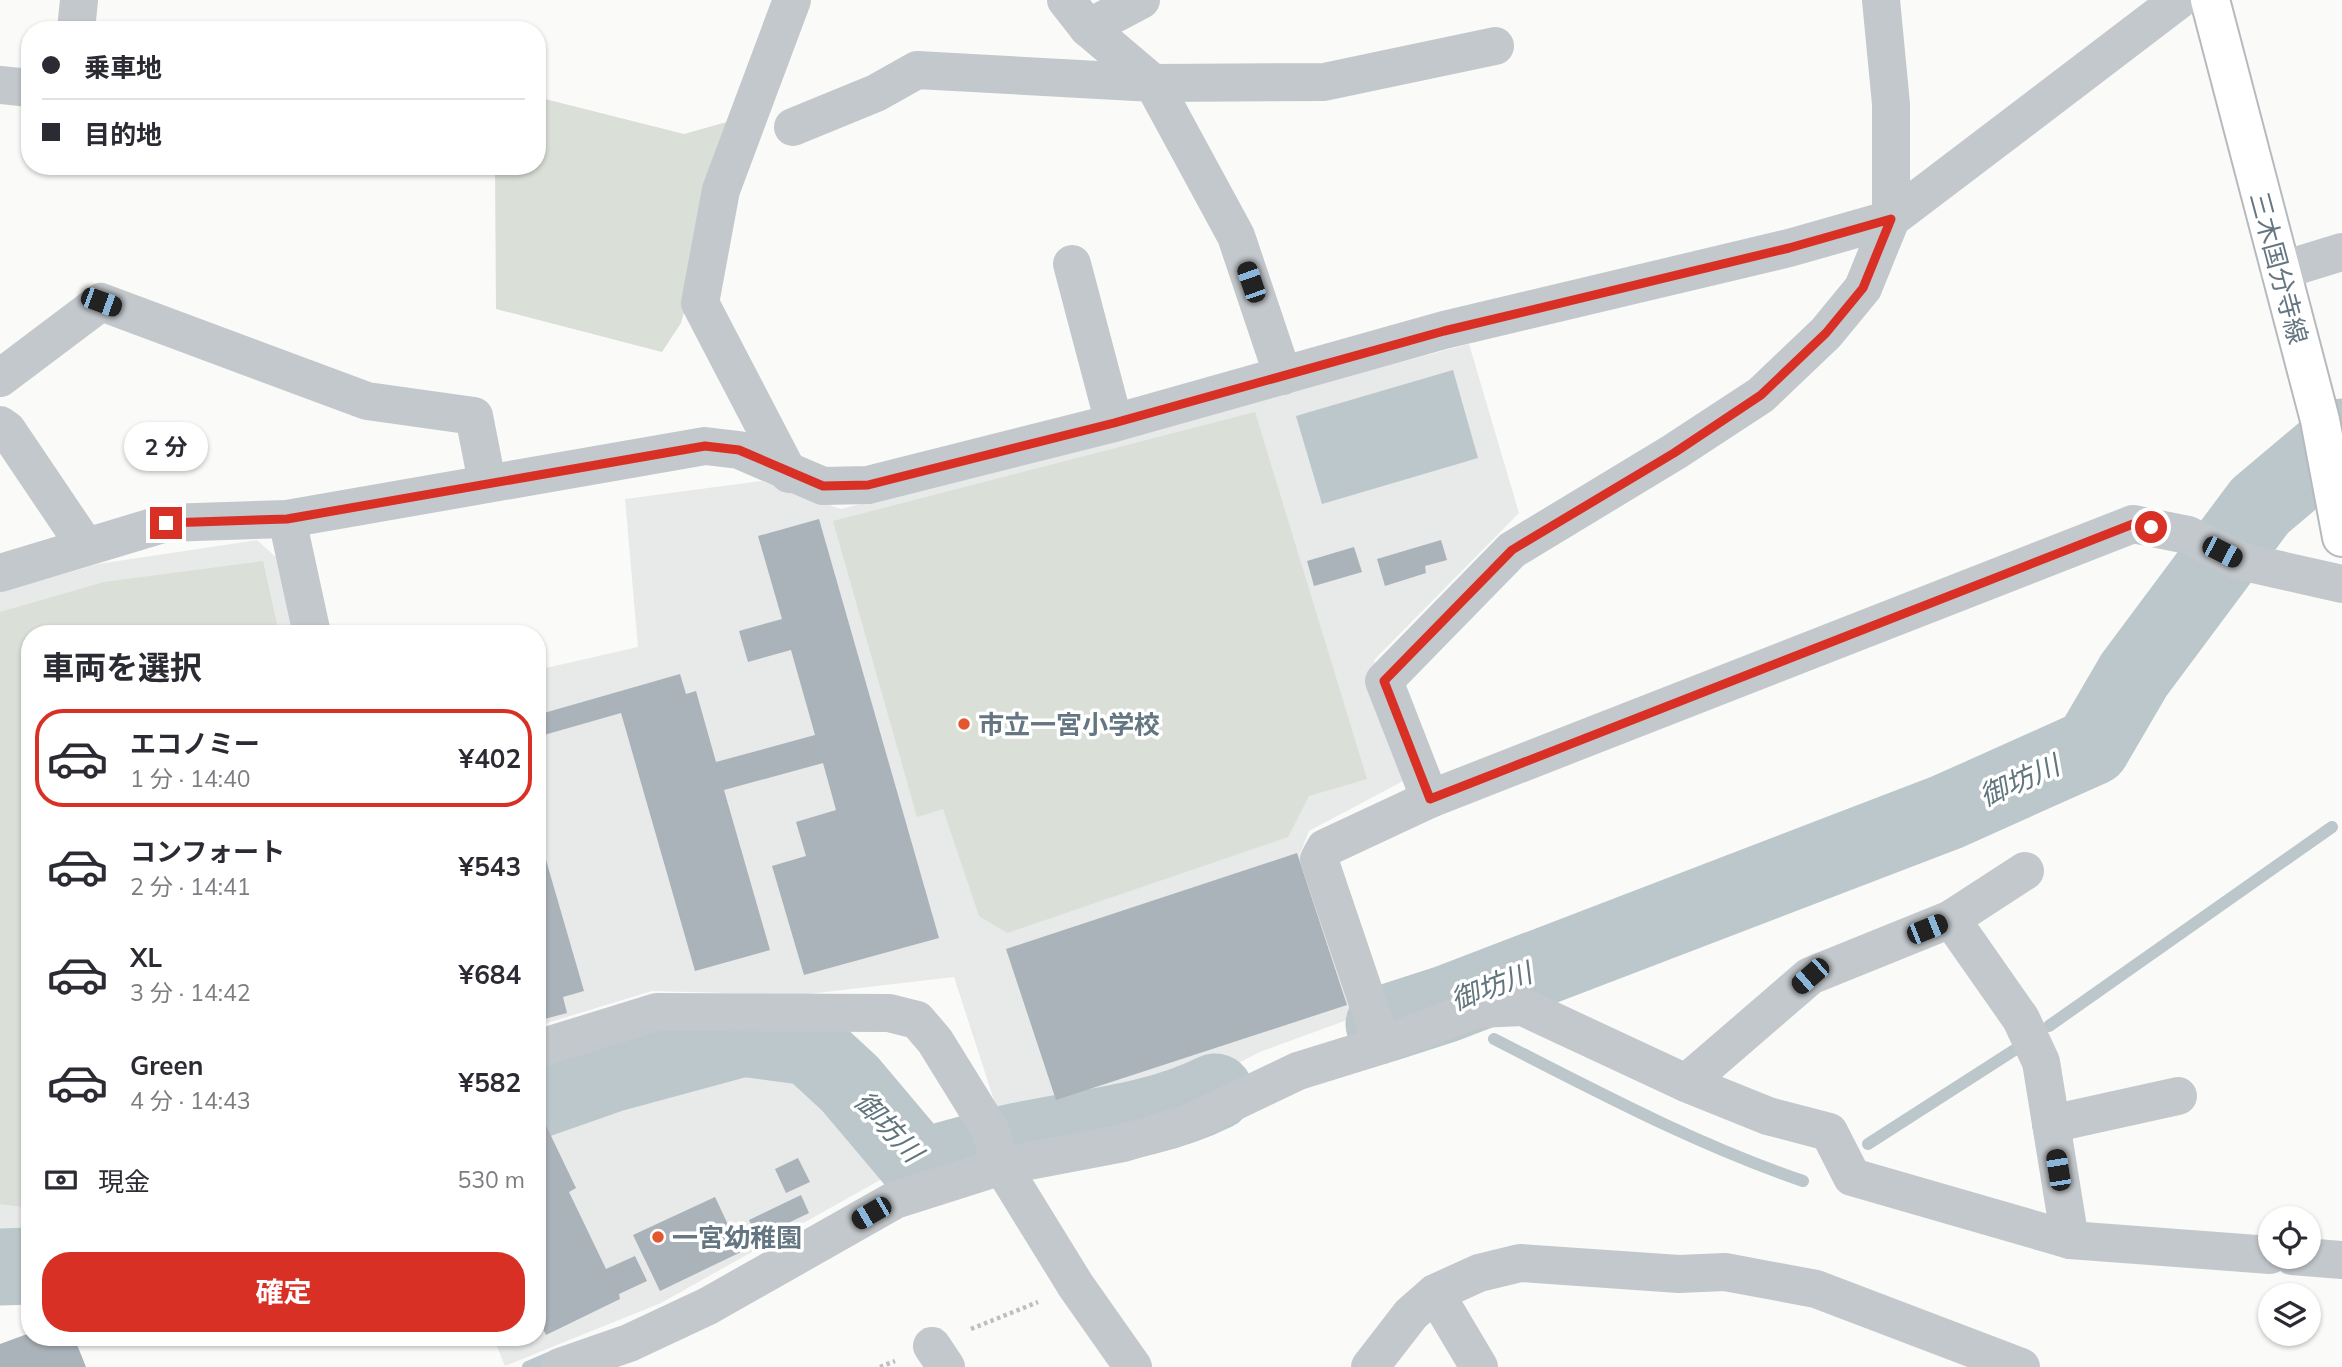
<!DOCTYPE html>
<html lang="ja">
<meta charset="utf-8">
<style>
:root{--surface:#fff;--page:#f2f2f3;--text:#2b2b33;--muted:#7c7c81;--line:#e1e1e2;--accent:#d93025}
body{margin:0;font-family:Mulish,"Noto Sans JP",sans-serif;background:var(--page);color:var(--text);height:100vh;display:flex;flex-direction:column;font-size:26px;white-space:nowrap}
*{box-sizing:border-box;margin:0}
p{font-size:23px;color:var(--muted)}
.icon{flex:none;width:38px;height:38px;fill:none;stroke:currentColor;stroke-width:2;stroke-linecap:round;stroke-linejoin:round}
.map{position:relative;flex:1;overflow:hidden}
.side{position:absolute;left:21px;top:625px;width:525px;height:721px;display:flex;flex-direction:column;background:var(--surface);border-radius:28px;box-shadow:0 2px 5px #0004}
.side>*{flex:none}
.guide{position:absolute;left:21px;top:21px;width:525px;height:154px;border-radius:28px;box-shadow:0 2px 5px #0004;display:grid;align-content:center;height:154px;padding:0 21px;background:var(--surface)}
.fabs{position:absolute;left:2258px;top:1206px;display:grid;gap:14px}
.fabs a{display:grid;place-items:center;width:63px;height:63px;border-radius:50%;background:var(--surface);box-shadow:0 2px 5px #0004;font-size:35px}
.end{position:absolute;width:32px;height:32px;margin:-16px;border:9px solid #d93025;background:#fff;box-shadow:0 0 0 4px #fff}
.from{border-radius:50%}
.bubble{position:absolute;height:49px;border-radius:24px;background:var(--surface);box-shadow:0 2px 5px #0004;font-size:23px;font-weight:700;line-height:49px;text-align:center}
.car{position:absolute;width:21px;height:42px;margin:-21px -10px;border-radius:9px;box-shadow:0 0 5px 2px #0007;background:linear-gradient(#222 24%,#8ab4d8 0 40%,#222 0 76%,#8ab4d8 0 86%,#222 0)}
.guide b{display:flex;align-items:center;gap:24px;height:66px;font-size:26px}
.guide b+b{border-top:2px solid var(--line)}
.guide i{width:18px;height:18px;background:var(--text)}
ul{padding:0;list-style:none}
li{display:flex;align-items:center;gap:21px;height:98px;margin:0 14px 10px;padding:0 7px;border:4px solid transparent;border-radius:28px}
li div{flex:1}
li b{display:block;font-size:26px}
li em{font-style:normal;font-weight:700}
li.on{border-color:var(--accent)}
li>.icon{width:63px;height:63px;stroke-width:1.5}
h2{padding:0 21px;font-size:32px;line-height:84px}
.pay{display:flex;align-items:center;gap:18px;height:77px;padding:0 21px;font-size:26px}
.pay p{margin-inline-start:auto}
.cta{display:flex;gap:14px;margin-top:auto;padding:14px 21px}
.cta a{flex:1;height:80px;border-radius:28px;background:var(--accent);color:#fff;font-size:28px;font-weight:700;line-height:80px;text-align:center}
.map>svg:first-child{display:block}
</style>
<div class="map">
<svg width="2342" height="1367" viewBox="0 0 2342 1367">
<rect width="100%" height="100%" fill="#fafaf8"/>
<g fill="#e8e9e9">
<polygon points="1469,344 1519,513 1374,660 1407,779 1309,831 1300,854 1358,1016 1260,1052 1157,1104 1004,1131 954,977 799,995 652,991 537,1026 537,670 638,647 625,499 761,481 841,509"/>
<polygon points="257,540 277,558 294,633 30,634 30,1250 0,1249 0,592 98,564"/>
<polygon points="794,1051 864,1116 896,1171 661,1303 505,1366 493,1337 537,1337 537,1109 559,1100 728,1053"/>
</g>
<g fill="#dadfd7">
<polygon points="537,97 684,134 741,118 681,323 662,352 496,309 495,166 537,166"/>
<polygon points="1255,412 1367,779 1309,796 1288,837 1007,933 979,916 943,809 917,817 833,521"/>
<polygon points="263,561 279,633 30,634 30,1208 0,1204 0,612 104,582"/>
</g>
<polygon fill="#bbc7cb" points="1453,370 1478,458 1322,504 1296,416"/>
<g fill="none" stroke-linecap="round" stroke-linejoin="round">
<g stroke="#bbc7cb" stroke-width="12">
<polyline points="2049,1026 2332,827"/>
<path d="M1494,1039c102,52 201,105 309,142"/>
<polyline points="1868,1144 2016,1049"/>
<polyline points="890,1185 920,1167"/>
<polyline points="528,1367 556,1355"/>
</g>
<g stroke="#bbc7cb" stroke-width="77">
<polyline points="1384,1024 1446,1004 1947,812 2092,747 2134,675 2260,506 2342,437"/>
<path d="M537,1100l77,-27 129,-35 67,9 40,37 70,83c33,-8 66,-19 99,-26 66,-14 133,-18 196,-49"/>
<polyline points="0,1267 30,1266"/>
</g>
</g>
<g fill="#aab3b9">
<polygon points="819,519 939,938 804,975 772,866 806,856 796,822 836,810 823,763 724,790 770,950 695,971 621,713 537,737 537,715 680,674 686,694 696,691 716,762 815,735 791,650 748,662 739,631 782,619 758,536"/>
<polygon points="1441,540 1447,560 1425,566 1426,573 1385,586 1377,559"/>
<polygon points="1354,547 1362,572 1314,586 1307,561"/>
<polygon points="537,829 584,991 563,997 567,1013 537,1021"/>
<polygon points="1297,853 1347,1005 1056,1100 1006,949"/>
<polygon points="540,1113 576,1188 569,1192 606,1269 635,1256 647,1281 619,1294 620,1299 546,1335 537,1316 537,1114"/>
<polygon points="798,1158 810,1182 786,1193 775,1169"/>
<polygon points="801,1195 809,1213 757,1238 749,1220"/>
<polygon points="715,1197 741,1252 660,1291 633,1235"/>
<polygon points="30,1333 30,1337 74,1337 86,1367 0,1367 0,1344"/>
</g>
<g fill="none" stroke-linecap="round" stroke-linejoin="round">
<g stroke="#b5babe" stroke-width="42">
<polyline id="major" points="2210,0 2320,420 2342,537"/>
</g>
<g stroke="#bbbfc2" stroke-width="4.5" stroke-dasharray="3.5 3.5" stroke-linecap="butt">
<polyline points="971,1329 1038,1302"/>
<polyline points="880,1367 895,1361"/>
</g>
<g stroke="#c3c8cc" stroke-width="38">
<polyline points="1066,0 1088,28 1153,83 1324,82 1495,46"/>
<polyline points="1088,28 1141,0"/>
<polyline points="76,30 79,0"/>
<polyline points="0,85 30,88"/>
<polyline points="793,127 876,93 917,70 1153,83 1236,236 1283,376"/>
<polyline points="1072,264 1114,423"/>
<polyline points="2280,271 2342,252"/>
<polyline points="0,378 101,302 367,401 474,416 487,482"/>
<polyline points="0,425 7,430 86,547"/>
<polyline points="789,474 700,303 721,190 792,0"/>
<polyline points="287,519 312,634"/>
<polyline points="0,573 166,523 287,519 705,446 739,450 823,486 868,485 1114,423 1444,330 1789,248 1891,219 2179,0"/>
<polyline points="1430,799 1384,681 1512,550 1674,452 1761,395 1826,333 1863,288 1891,219 1891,104 1881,0"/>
<polyline points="1951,919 2021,1019 2041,1062 2070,1240"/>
<polyline points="1382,1045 1319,859 1325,848 1430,799 2133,524 2188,535 2240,561 2342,584"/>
<polyline points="537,1049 657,1012 889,1013 917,1020 935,1041 990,1130 1002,1166 1076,1286 1133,1367"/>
<polyline points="1686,1083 1810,976 1951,919 2025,871"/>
<polyline points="2051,1124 2178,1096"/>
<polyline points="2292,1256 2342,1260"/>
<polyline points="1435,1293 1479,1367"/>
<polyline points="932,1346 946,1367"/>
<polyline points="560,1367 629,1343 708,1306 895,1200 1002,1166 1123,1143 1187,1124 1298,1071 1382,1045 1477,1009 1523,1007 1686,1083 1768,1116 1829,1132 1852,1177 2070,1240 2270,1255"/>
<polyline points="1370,1367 1411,1314 1435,1293 1479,1273 1520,1263 1679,1274 1725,1272 1816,1289 2021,1367"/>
</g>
<use href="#major" stroke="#fff" stroke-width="38"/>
</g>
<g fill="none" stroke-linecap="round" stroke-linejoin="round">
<polyline stroke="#d93025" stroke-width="9" points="166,523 287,519 705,446 739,450 823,486 868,485 1114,423 1444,331 1789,248 1891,219 1863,288 1826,333 1761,395 1674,453 1512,550 1384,681 1430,799 2133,524 2151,527"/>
</g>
<g fill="#e4572e" stroke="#fff" stroke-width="2.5">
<circle cx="964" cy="724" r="7"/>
<circle cx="658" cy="1237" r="7"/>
</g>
<g text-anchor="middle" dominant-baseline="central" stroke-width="7" stroke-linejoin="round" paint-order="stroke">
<g font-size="26" fill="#657683" stroke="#fff">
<text transform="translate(2279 268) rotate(75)">三木国分寺線</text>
</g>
<g font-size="26" font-weight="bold" fill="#657683" stroke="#fff" text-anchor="start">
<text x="978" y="724">市立一宮小学校</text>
<text x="672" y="1237">一宮幼稚園</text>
</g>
<g font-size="28" font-style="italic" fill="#60757c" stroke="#fff">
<text transform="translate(2019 780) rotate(-24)">御坊川</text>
<text transform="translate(1491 986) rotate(-21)">御坊川</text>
<text transform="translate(889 1126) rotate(47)">御坊川</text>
</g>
</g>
</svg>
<div class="fabs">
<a><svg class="icon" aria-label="locate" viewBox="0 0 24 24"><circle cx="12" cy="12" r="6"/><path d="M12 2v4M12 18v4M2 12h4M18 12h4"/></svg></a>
<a><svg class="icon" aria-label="layers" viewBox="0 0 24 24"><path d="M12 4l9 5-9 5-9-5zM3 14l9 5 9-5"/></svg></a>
</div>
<i class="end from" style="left:2151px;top:527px"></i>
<i class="end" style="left:166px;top:523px"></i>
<div class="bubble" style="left:124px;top:422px;width:84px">2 分</div>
<i class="car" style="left:1251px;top:282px;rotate:341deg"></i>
<i class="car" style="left:101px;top:302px;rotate:110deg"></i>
<i class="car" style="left:2222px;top:552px;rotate:117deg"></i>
<i class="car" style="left:1927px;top:929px;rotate:68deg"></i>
<i class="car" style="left:1810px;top:976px;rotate:229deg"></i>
<i class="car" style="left:2058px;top:1170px;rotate:351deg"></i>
<i class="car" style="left:871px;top:1213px;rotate:240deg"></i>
<div class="guide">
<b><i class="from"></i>乗車地</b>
<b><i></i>目的地</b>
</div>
<section class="side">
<h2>車両を選択</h2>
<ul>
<li class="on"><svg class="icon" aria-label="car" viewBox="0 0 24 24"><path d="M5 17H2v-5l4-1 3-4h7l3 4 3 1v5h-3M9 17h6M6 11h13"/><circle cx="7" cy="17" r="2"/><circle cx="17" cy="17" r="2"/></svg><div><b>エコノミー</b><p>1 分 · 14:40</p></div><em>¥402</em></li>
<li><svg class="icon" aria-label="car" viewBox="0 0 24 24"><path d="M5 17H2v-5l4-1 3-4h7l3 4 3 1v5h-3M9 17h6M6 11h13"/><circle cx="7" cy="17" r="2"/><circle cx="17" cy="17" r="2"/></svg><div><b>コンフォート</b><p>2 分 · 14:41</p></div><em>¥543</em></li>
<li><svg class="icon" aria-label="car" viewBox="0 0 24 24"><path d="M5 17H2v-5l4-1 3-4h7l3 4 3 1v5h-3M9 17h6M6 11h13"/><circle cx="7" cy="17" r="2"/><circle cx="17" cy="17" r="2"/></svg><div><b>XL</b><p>3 分 · 14:42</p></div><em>¥684</em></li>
<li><svg class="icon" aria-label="car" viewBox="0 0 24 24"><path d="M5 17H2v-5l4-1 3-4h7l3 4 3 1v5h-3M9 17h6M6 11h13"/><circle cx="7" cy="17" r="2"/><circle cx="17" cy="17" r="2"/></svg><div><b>Green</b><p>4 分 · 14:43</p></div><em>¥582</em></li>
</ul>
<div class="pay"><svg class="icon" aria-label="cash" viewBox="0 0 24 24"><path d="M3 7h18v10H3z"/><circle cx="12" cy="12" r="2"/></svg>現金<p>530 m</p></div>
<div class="cta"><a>確定</a></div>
</section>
</div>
